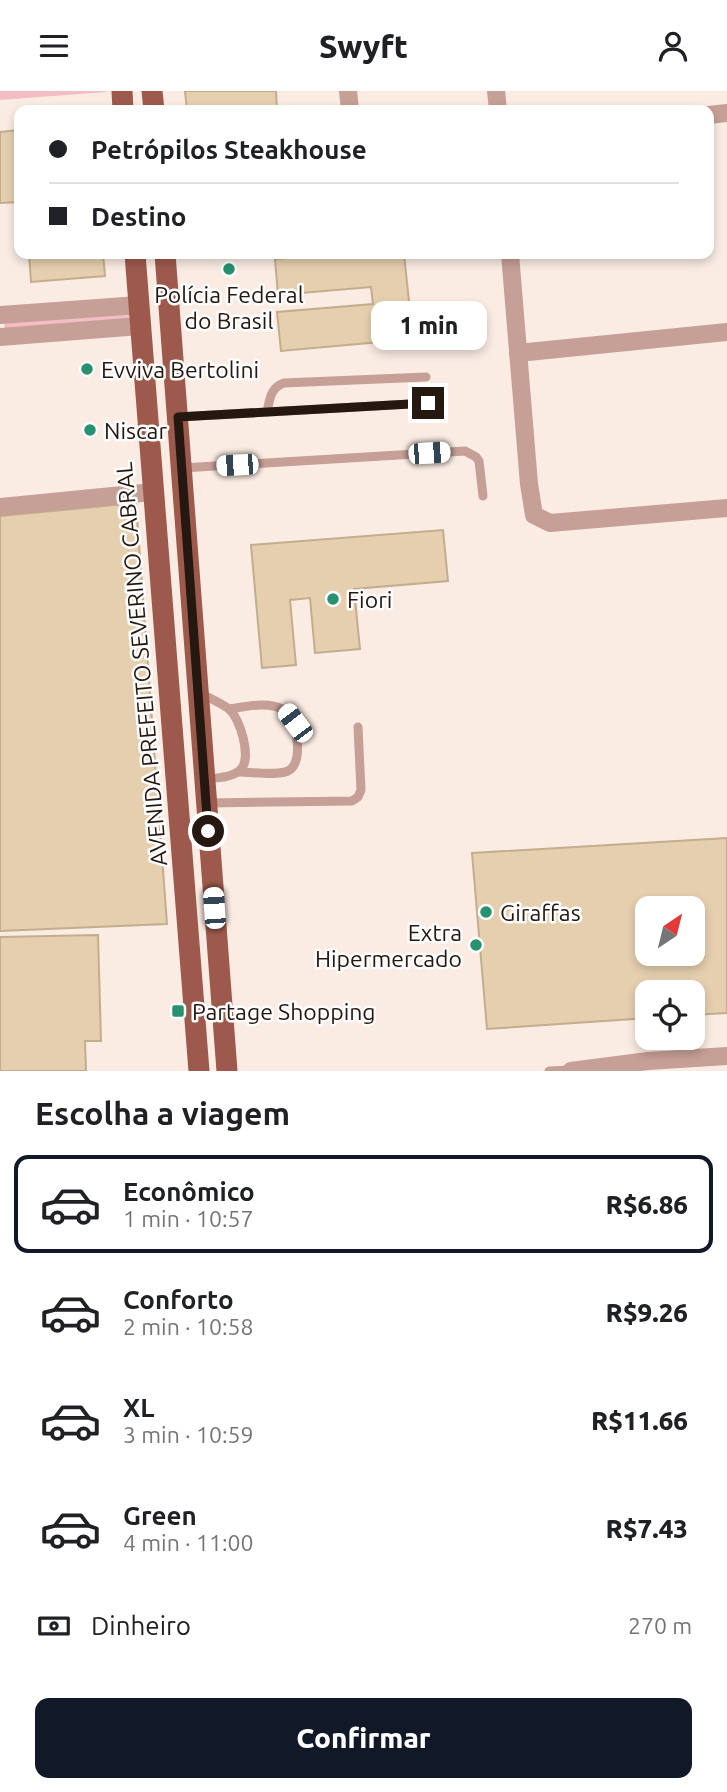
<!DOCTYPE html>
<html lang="pt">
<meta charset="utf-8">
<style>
:root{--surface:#fff;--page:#f2f2f2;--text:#202124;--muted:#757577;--line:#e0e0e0;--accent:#111827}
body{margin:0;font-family:Ubuntu,sans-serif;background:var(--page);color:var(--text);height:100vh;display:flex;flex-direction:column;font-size:26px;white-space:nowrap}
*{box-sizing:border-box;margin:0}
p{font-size:23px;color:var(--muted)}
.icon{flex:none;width:38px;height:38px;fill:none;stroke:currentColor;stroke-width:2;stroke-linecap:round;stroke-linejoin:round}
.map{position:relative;height:980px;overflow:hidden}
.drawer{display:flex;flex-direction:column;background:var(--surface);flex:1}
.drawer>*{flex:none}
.hud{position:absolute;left:14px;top:14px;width:700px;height:154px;border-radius:14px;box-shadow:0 4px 10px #0003;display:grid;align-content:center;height:154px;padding:0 35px;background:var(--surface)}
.needle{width:46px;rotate:35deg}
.fabs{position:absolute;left:635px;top:805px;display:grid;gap:14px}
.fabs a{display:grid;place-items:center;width:70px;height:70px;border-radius:14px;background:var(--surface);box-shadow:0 4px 10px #0003;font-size:35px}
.end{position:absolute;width:32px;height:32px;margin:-16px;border:9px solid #241810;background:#fff;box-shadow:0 0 0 4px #fff}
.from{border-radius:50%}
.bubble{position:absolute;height:49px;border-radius:14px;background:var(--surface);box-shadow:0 4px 10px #0003;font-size:23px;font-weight:800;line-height:49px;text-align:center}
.car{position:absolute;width:21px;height:42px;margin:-21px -10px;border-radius:9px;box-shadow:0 0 5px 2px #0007;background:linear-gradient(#fff 24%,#345 0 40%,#fff 0 76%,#345 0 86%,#fff 0)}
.hud b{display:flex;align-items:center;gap:24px;height:66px;font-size:26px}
.hud b+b{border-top:2px solid var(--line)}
.hud i{width:18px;height:18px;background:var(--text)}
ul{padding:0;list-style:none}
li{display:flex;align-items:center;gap:21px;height:98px;margin:0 14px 10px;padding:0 21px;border:4px solid transparent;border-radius:14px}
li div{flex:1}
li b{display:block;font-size:26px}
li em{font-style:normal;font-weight:800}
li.selected{border-color:var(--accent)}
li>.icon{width:63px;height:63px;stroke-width:1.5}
h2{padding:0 35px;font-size:32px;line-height:84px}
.pay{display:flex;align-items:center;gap:18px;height:77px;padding:0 35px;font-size:26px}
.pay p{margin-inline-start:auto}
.button{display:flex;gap:14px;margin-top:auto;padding:14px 35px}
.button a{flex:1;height:80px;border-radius:14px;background:var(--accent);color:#fff;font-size:28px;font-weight:800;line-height:80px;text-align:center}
header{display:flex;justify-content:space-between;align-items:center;height:91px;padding:0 35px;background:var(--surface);font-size:32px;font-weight:800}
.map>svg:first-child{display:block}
</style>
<header><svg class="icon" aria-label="menu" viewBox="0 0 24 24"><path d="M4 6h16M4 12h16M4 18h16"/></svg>Swyft<svg class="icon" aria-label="person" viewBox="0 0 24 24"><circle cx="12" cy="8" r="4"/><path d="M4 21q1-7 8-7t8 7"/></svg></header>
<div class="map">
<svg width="727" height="980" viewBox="0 0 727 980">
<rect width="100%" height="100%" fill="#faece3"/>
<g fill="#f4bdc3">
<polygon points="0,0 106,0 106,1 0,9"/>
<polygon points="134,217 137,233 5,242 4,227"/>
</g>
<g fill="#e5cfaf" stroke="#c2ad8e" stroke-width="2" fill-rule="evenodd">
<polygon points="185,0 276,0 277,19 187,19"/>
<polygon points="19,39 19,111 0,112 0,41"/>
<polygon points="29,163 103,163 105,185 31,191"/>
<polygon points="339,163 404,163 413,248 281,260 277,221 373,213 371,196 278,204 275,168"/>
<polygon points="136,412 167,833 0,840 0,425"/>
<polygon points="443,439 448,490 354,498 360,558 315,562 310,507 290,509 296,574 262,577 251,454"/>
<path d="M727,747v175l-34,2v-23h-45v26l-161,11 -15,-176zM648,817h45v46h-45z"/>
<polygon points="98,844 101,950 85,950 86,980 0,980 0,846"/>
</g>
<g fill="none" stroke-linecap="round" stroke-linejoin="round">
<g stroke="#c69f96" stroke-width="9">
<path d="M267,321c3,-13 3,-24 17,-29l142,-6"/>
<polyline points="178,326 428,312"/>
<polyline points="182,377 465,360 476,366 479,370 483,405"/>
<path d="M200,602c9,5 21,10 29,16 11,9 23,49 12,60 -8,9 -25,9 -36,10"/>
<path d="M229,618c16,-2 38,-8 53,0 15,8 23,54 6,62 -12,5 -35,1 -49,1"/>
<polyline points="208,712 352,710 358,706 361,699 358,636"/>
<polyline points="549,980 571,979"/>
</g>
<g stroke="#c69f96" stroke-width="18">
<polyline points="348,0 350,19"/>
<polyline points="496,0 498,19"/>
<polyline points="709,24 727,22"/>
<polyline points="510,163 529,393 534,424 550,432 727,417"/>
<polyline points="0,224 139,214"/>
<polyline points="0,246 140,235"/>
<polyline points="518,262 727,241"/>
<polyline points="0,416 153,401"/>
<polyline points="571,980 648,970 727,965"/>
</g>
<g stroke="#9d5a4c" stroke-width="21">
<polyline points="122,0 123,19"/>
<polyline points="152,0 154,19"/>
<polyline points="135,163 199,980"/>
<polyline points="165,163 227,980"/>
</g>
</g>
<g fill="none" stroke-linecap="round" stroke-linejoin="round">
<polyline stroke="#241810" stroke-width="9" points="208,740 178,326 428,312"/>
</g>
<g fill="#279170" stroke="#fdfdfd" stroke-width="2.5">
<circle cx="229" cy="178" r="7"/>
<circle cx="87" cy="278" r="7"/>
<circle cx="90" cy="339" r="7"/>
<circle cx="333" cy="508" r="7"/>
<circle cx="486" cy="821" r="7"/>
<circle cx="476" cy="854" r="7"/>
<rect x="171" y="913" width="14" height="14" rx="3.5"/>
</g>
<g text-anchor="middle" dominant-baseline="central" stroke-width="5" stroke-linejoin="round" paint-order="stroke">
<g font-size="23" fill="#241810" stroke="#fdfdfd" text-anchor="start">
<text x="229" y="203" text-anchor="middle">Polícia Federal<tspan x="229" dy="26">do Brasil</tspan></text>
<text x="101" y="278">Evviva Bertolini</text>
<text x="104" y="339">Niscar</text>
<text x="347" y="508">Fiori</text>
<text x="500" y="821">Giraffas</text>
<text x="462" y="841" text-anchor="end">Extra<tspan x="462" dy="26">Hipermercado</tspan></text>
<text x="192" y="920">Partage Shopping</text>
</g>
<g font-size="23" fill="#241810" stroke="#fdfdfd">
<text transform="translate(141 573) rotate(-95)">AVENIDA PREFEITO SEVERINO CABRAL</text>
</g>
</g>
</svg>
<div class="fabs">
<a><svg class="needle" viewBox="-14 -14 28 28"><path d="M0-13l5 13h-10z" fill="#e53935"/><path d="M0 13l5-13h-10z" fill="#757577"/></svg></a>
<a><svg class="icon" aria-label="locate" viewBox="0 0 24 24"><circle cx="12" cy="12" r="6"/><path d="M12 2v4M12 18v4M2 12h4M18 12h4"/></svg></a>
</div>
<i class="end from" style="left:208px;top:740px"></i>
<i class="end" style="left:428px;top:312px"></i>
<div class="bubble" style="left:371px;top:210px;width:116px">1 min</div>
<i class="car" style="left:429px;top:362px;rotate:86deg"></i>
<i class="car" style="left:237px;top:374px;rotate:267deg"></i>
<i class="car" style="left:295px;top:632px;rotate:323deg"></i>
<i class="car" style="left:214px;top:817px;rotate:356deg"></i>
<div class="hud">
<b><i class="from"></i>Petrópilos Steakhouse</b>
<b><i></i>Destino</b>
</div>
</div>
<section class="drawer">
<h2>Escolha a viagem</h2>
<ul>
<li class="selected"><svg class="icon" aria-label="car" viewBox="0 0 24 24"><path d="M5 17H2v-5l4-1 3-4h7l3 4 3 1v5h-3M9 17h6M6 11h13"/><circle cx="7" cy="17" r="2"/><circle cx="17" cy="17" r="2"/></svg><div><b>Econômico</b><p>1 min · 10:57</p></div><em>R$6.86</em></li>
<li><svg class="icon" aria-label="car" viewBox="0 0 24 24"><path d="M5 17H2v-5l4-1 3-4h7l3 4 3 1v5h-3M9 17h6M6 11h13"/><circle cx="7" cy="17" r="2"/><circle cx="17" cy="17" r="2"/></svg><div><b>Conforto</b><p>2 min · 10:58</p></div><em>R$9.26</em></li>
<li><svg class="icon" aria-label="car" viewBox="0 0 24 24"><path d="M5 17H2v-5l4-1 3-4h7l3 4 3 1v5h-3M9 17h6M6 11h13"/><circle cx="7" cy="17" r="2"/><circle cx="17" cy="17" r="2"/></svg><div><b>XL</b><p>3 min · 10:59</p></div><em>R$11.66</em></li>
<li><svg class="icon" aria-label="car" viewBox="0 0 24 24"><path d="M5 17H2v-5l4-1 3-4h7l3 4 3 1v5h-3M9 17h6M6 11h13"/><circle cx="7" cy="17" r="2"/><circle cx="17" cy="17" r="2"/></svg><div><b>Green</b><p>4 min · 11:00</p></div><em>R$7.43</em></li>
</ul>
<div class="pay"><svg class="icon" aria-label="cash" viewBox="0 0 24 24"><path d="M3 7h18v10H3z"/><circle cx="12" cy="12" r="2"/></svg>Dinheiro<p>270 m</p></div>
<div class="button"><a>Confirmar</a></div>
</section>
